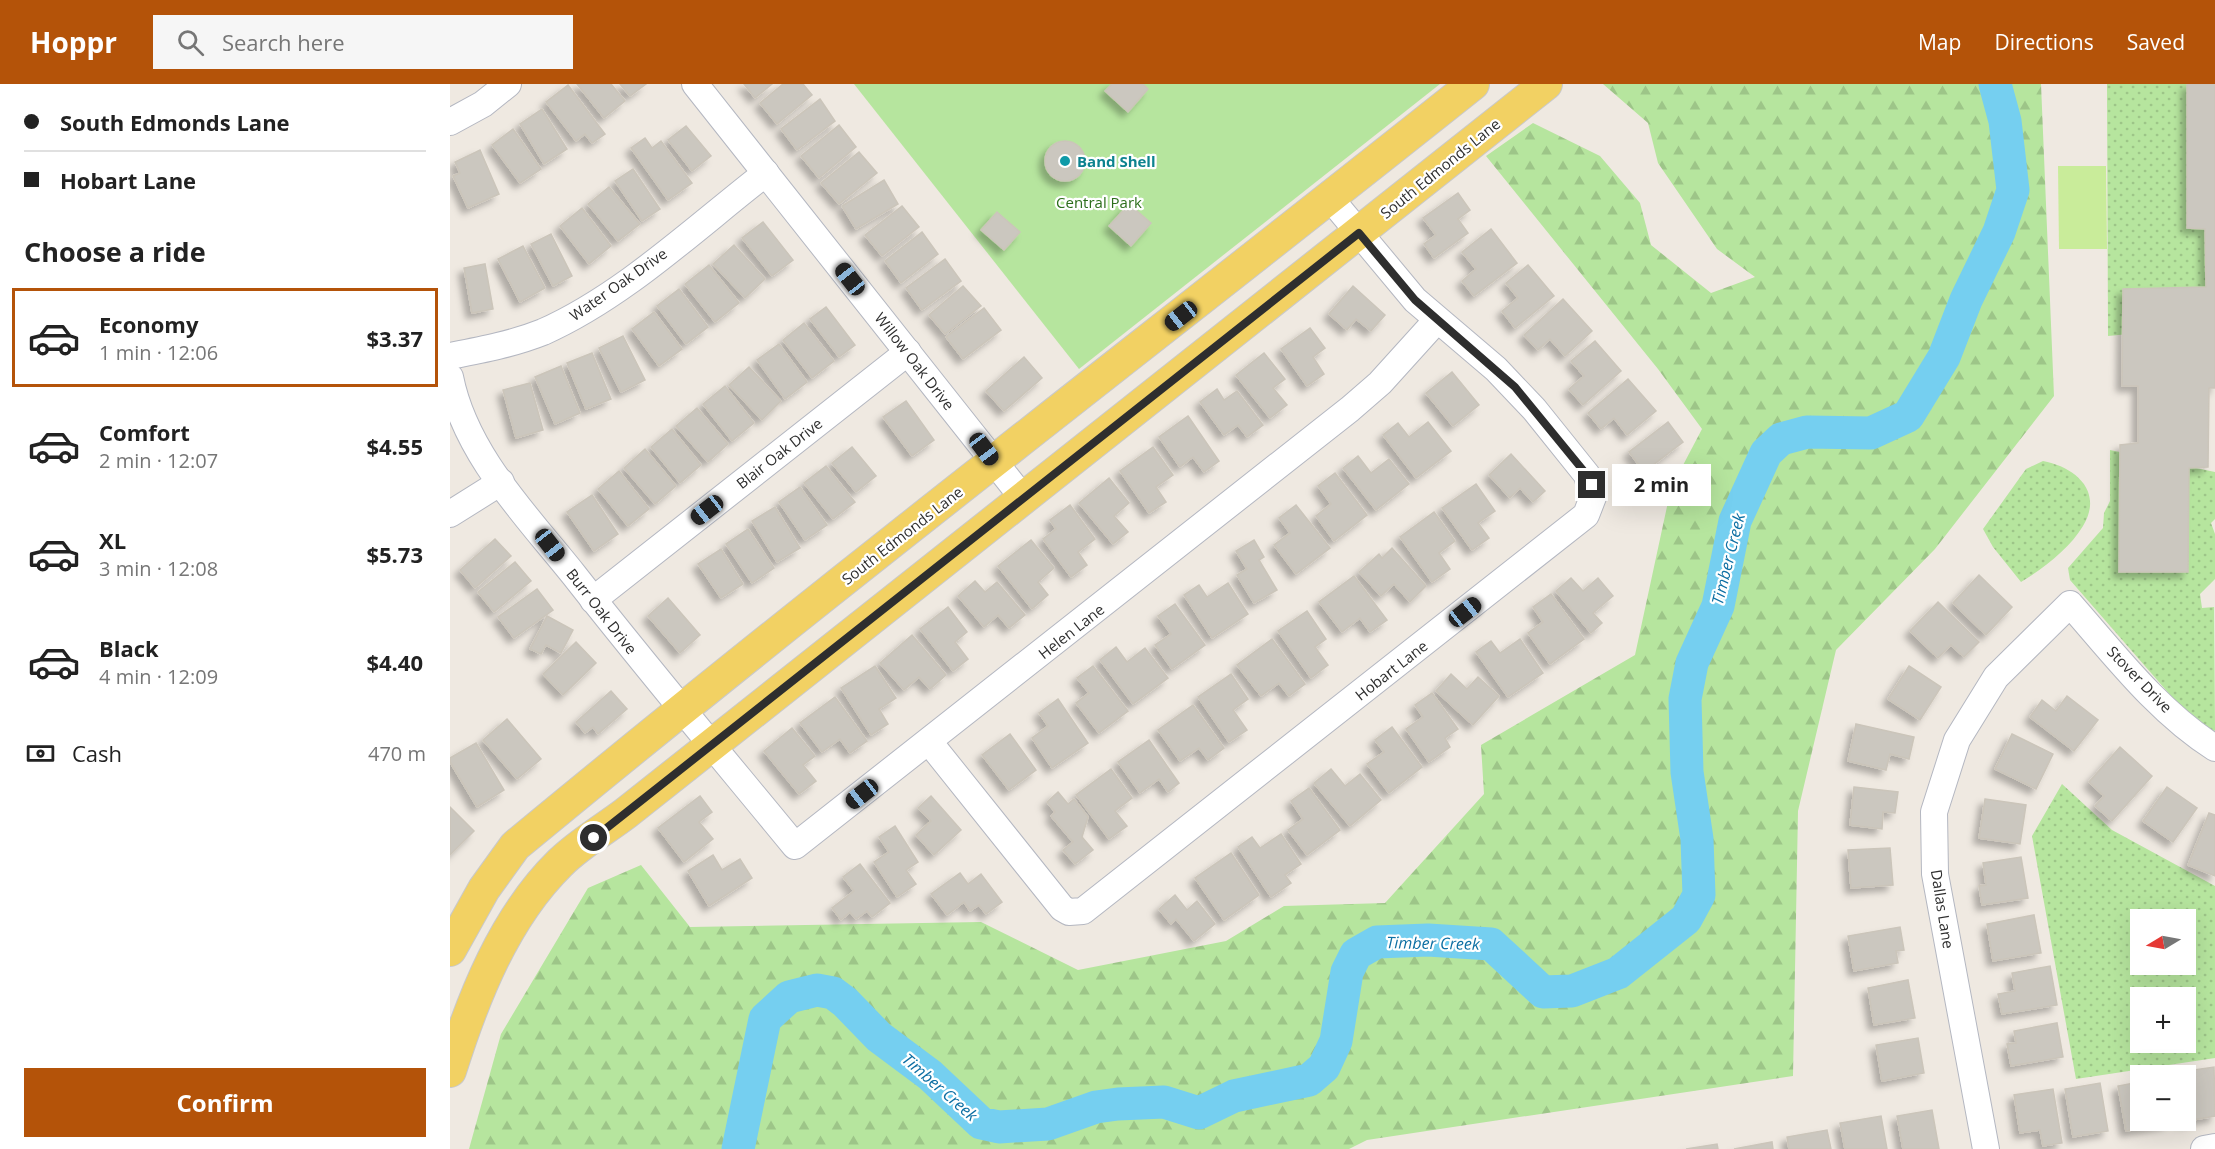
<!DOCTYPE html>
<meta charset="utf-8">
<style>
:root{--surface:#fff;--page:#f6f6f6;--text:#222;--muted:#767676;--line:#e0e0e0;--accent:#b45309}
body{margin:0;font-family:"Open Sans",sans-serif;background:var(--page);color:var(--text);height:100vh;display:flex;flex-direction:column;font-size:22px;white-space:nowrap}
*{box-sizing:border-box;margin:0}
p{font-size:20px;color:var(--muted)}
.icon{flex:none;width:33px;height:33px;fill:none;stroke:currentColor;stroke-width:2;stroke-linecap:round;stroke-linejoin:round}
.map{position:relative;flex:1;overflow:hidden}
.sheet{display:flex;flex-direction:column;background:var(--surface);width:450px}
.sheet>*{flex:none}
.banner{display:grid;align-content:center;height:132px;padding:0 24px;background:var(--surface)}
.needle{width:39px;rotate:260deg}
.fabs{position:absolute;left:1680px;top:825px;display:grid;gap:12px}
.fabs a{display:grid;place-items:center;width:66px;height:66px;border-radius:0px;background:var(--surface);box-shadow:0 6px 24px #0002;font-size:30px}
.end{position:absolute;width:27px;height:27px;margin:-14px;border:8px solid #2e2e2e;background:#fff;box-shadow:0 0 0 3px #fff}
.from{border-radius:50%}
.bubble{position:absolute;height:42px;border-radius:0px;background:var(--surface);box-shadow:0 6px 24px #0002;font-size:20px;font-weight:700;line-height:42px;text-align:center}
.car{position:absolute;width:18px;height:36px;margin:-18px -9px;border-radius:8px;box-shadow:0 0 4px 2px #0007;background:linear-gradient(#222 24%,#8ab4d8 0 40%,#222 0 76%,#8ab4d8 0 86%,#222 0)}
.banner b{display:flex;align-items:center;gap:21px;height:57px;font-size:22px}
.banner b+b{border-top:2px solid var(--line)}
.banner i{width:15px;height:15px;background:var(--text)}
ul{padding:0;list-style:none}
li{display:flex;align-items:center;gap:18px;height:99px;margin:0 12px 9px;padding:0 12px;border:3px solid transparent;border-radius:0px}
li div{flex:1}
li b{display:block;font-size:22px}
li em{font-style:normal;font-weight:700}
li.selected{border-color:var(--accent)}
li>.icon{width:54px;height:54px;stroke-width:1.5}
h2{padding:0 24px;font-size:27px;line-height:72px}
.pay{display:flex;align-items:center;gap:15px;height:66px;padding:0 24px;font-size:22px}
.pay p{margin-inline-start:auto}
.primary-button{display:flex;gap:12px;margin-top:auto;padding:12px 24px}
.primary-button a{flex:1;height:69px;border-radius:0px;background:var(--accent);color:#fff;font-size:24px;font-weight:700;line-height:69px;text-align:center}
header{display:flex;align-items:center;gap:36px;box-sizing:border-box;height:84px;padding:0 30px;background:var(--accent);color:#fff}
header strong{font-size:28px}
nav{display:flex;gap:33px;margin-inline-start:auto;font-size:21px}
.search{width:420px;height:54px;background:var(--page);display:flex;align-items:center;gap:15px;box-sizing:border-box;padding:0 21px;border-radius:0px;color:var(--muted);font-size:22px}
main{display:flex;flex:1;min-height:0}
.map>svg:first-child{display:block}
</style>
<header>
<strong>Hoppr</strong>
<div class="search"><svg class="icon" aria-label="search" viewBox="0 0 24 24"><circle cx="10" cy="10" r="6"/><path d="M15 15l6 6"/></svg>Search here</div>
<nav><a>Map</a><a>Directions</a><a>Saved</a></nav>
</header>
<main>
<section class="sheet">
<div class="banner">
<b><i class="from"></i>South Edmonds Lane</b>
<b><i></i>Hobart Lane</b>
</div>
<h2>Choose a ride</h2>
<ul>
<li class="selected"><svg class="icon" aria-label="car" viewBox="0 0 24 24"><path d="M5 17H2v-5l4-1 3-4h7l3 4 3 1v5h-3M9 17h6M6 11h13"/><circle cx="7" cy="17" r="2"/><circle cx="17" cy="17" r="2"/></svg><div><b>Economy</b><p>1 min · 12:06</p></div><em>$3.37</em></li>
<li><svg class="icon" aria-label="car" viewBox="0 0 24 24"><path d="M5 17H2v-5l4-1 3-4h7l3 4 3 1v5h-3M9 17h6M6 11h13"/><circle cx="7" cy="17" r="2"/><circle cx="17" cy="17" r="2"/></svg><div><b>Comfort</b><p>2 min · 12:07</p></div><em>$4.55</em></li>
<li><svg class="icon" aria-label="car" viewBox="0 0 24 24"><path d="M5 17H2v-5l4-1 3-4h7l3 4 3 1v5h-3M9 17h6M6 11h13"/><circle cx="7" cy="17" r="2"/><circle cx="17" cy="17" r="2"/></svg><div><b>XL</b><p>3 min · 12:08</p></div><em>$5.73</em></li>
<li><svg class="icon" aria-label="car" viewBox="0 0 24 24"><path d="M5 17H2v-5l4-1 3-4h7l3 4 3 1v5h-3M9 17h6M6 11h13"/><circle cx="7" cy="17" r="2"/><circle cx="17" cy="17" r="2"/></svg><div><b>Black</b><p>4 min · 12:09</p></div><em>$4.40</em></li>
</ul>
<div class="pay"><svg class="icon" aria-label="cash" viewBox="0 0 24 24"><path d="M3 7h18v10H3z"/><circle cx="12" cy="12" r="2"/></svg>Cash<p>470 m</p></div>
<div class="primary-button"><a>Confirm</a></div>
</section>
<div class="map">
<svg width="1765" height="1065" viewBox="0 0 1765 1065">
<defs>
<pattern id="grass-dots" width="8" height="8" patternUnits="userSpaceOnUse" patternTransform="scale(1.5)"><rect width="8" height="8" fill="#b6e59e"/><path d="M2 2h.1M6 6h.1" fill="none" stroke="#9dc588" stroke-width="1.8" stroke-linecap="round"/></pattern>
<pattern id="forest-firs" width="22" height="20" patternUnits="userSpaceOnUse" patternTransform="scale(1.5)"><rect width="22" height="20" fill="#b6e59e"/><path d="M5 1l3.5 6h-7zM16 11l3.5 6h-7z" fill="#9dc588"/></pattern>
<filter id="shadow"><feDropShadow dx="-5.5" dy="5.5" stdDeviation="3" flood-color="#0004"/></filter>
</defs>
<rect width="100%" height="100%" fill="#efe9e1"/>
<g fill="url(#grass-dots)" fill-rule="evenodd">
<polygon points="1657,0 1765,0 1765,209 1679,250 1658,252"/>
<polygon points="1660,366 1765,388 1765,435 1761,439 1765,450 1765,495 1750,510 1752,524 1764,523 1765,646 1762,651 1742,636 1620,496 1618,484 1653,444 1654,429 1660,417"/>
<path d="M1593,377c32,6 61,30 40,65 -13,22 -40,43 -62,56l-28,-35 -10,-18 43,-60z"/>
<path d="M1612,700l50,46 103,56v172l-139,21 -44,-243zM1690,836h46v44h-46zM1690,914h46v44h-46z"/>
</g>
<polygon fill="url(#forest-firs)" points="1153,0 1591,0 1604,312 1485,465 1386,566 1348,727 1343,992 917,1056 899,1065 19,1065 51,950 138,804 191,781 240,843 531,838 628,886 776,857 834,822 935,819 1034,710 1031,661 1185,571 1221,404 1252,345 1208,285 1036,72 1083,39 1150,72 1190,119 1201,161 1261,209 1305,193 1267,165 1208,79 1198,39"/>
<polygon fill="#b6e59e" points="404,0 990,0 629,285"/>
<polygon fill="#c9ec9a" points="1608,82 1656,82 1657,165 1609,165"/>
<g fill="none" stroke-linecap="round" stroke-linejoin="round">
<polyline stroke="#75cff0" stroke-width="33" points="288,1065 315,935 339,913 367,906 383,909 395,918 429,953 480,991 531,1039 549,1043 598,1040 646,1023 668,1020 714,1018 749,1029 784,1012 859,996 874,983 886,957 897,888 906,870 927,858 978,856 1041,860 1093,908 1122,907 1168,889 1236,835 1249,811 1247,755 1237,688 1235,615 1242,579 1268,522 1285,437 1316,369 1331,355 1357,348 1421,349 1458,332 1494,273 1516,216 1549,148 1563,106 1555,37 1545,0"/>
</g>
<g fill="#cbc7bf" stroke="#cbc5ba" stroke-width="1.5" filter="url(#shadow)">
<polygon points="127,0 161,0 175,17 154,34"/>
<polygon points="170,0 196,0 180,12"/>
<polygon points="294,0 322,0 305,14"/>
<polygon points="333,0 353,0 362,11 327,40 310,19"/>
<polygon points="662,0 693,0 698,5 678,28 655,7"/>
<polygon points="1737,0 1765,0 1765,304 1759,304 1758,383 1739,384 1738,488 1669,488 1670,361 1688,359 1688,302 1672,302 1673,205 1756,203 1755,145 1737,144"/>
<polygon points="118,1 155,50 142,59 135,50 126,57 96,18"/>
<polygon points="370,15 385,37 347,66 331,45"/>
<polygon points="92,25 117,65 94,80 70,40"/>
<polygon points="389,41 406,63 369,94 351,72"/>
<polygon points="236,42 261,72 242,87 218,56"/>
<polygon points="63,45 91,85 70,99 42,61"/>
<polygon points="195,54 202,64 211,57 242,99 218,116 181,64"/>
<circle cx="615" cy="77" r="20"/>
<polygon points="30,66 49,110 18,124 3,92 10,89 5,78"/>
<polygon points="409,68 427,89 389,120 371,99"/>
<polygon points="183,85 210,125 192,137 165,97"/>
<polygon points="434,96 448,120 406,145 392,122"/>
<polygon points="159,103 190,140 168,157 138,120"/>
<polygon points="1008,109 1020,126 1008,135 1018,149 984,174 974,160 986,151 973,134"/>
<polygon points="679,120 701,139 681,162 659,142"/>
<polygon points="452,122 469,143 432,172 415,151"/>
<polygon points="132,124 161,162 139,180 110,142"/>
<polygon points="547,128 570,148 554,166 531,146"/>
<polygon points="313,138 343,176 322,192 292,154"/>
<polygon points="1041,145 1067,179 1024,212 1012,197 1026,185 1012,168"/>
<polygon points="472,148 488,170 451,199 435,177"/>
<polygon points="101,150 122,192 103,202 81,160"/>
<polygon points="284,161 315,195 295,214 263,180"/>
<polygon points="73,162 95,204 70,218 48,175"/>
<polygon points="495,175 511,197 472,226 456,204"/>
<polygon points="35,180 43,225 22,229 14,184"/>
<polygon points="259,181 289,219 265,238 235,200"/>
<polygon points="1078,181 1104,212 1065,244 1052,227 1068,214 1056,199"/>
<polygon points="513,202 531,222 495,250 479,231"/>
<polygon points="903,202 935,231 921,247 906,235 897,246 879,230"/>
<polygon points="229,205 258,243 236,260 207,222"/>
<polygon points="1113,215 1142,247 1115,272 1100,255 1088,266 1074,251"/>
<polygon points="376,223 405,261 389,273 360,235"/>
<polygon points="534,224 551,246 513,275 496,253"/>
<polygon points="204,228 232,265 209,282 182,245"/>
<polygon points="354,239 384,277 362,294 333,256"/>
<polygon points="860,244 875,264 863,273 874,290 857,302 831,265"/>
<polygon points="173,252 195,296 171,308 149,264"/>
<polygon points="1145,257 1171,287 1133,321 1119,305 1134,292 1121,277"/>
<polygon points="329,260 357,298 335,315 307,276"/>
<polygon points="142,269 161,315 136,325 117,279"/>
<polygon points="814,269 835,295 823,304 837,321 820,334 786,291"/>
<polygon points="574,273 592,294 554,327 536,307"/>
<polygon points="111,282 130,329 105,340 85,293"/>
<polygon points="299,283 331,317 312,336 279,301"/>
<polygon points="1002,288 1029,321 1003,342 976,309"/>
<polygon points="1178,295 1206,327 1177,351 1164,334 1151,345 1138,329"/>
<polygon points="80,299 93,346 66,354 53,306"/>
<polygon points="275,302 304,339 282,357 253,320"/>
<polygon points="767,305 774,316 787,307 813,341 797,353 788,341 774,351 750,318"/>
<polygon points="456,317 484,356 462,372 433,333"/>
<polygon points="247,324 278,360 258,378 226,342"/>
<polygon points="738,332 769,377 754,388 743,373 730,383 709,353"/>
<polygon points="978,338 1001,367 966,394 933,351 948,339 959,353"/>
<polygon points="1218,338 1233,358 1194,388 1179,368"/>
<polygon points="222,345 251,381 230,399 201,363"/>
<polygon points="402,363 426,392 406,408 382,379"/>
<polygon points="703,363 723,391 706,403 716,418 699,429 670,387"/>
<polygon points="195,365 226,402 205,420 174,384"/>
<polygon points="1061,370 1095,407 1083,418 1070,404 1060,414 1039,391"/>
<polygon points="908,372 921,389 939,375 959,400 926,426 893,384"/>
<polygon points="376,382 405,418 383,435 354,399"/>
<polygon points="169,387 199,425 178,442 148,405"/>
<polygon points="885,389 917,431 884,457 866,432 881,420 868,402"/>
<polygon points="659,394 679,419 664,432 678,448 663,460 629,419"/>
<polygon points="1026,400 1045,427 1028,439 1039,454 1022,466 992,424"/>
<polygon points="350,403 377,441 355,456 329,418"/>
<polygon points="142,411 168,450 144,467 117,428"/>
<polygon points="620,421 645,455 628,468 637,481 621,493 593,455 606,445 600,436"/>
<polygon points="846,421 880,464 846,490 824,461 840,449 829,434"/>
<polygon points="325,423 350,464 327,478 302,437"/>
<polygon points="984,428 1005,457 989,469 1000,485 982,498 950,453"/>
<polygon points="298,445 324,484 302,499 276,460"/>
<polygon points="45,455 61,472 25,504 10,486"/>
<polygon points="581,456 604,484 588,498 598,511 582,525 548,482"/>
<polygon points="804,456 814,473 809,476 827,506 804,519 787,491 797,485 786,467"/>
<polygon points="942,464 976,502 960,518 944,500 931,512 909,488 929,470 932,474"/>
<polygon points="271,465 293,500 271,514 248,480"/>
<polygon points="65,478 81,497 44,528 28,508"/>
<polygon points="1529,491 1562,523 1536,551 1503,519"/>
<polygon points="904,492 937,536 920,548 910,534 892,548 869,518"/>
<polygon points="1121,494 1133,507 1148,494 1163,512 1143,529 1152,539 1141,549 1106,507"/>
<polygon points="525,497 535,508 547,498 575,531 559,544 548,531 534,543 508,512"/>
<polygon points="778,499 798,530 762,554 734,511 749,501 757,513"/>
<polygon points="87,505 103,526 64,554 48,533"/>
<polygon points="1101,510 1134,555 1100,580 1078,549 1093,538 1083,523"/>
<polygon points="218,514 250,551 230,569 198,532"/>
<polygon points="1488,518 1529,558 1514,573 1501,561 1488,574 1460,547"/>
<polygon points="725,520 755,561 722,585 705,561 721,550 708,532"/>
<polygon points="498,523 517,548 505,558 518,575 503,587 470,545"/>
<polygon points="857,527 876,555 865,563 878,581 861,594 828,547"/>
<polygon points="97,532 123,546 111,569 96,561 91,570 80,565"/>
<polygon points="462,551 496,591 480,605 469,593 454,606 430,579"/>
<polygon points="822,555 855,600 839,612 829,599 811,612 787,581"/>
<polygon points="1070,555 1093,589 1058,613 1026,568 1041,557 1050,569"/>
<polygon points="126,558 146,579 113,611 93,590"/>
<polygon points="666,563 677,578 695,564 718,594 683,620 650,576"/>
<polygon points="425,582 446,614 429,625 438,640 421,651 391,604"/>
<polygon points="643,582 678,627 649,649 626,619 639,609 627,594"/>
<polygon points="1459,582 1491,603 1470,636 1438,615"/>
<polygon points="781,590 798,615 783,626 797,646 779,658 748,613"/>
<polygon points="1001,590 1017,605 1028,593 1049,612 1023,641 986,607"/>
<polygon points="161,607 177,625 148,650 143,643 135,649 126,638"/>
<polygon points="982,609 1008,645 995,654 1000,663 979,678 956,645 973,633 965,621"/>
<polygon points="1617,612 1648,636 1624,667 1580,633 1592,616 1606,627"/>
<polygon points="385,613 417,657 400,669 390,655 372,668 350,639"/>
<polygon points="608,615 638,659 602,684 582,654 598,642 589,629"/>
<polygon points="743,621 774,664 758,676 749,664 730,677 708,646"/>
<polygon points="57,635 91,675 67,695 33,656"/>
<polygon points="1406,640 1464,653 1459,675 1440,670 1436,686 1398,677"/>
<polygon points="942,643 972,683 939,709 917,680 934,668 925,656"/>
<polygon points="342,644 365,672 353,681 366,697 349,710 314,667"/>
<polygon points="560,650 586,686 559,706 532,671"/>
<polygon points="1562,650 1603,670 1586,705 1545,685"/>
<polygon points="699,656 729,699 718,708 709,695 690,709 668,678"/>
<polygon points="26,659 54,706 27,723 0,678 0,674"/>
<polygon points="1670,663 1702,692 1662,737 1645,722 1654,712 1639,698"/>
<polygon points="661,685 682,714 665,727 677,742 659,755 626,711"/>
<polygon points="881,685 895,702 910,690 931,716 900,742 864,699"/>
<polygon points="1404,703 1448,708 1445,729 1433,728 1432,745 1400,741"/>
<polygon points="1717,703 1747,724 1723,758 1693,737"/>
<polygon points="859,704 890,746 857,771 838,746 853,735 841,717"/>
<polygon points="608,708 618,720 624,715 638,733 632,753 643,766 625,780 613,766 623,758 601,732 605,728 597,718"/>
<polygon points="250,712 262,728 249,738 263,755 234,778 208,744"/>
<polygon points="481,712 511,746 484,771 466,751 481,737 468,724"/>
<polygon points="1535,715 1576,721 1570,760 1529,754"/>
<polygon points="0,723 24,747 0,771"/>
<polygon points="1759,729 1765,731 1765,792 1738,781"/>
<polygon points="445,742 468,778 456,786 466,800 447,813 424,778 439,768 429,753"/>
<polygon points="831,750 851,780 835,791 841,799 821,813 788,763 802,753 810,764"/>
<polygon points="1440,764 1443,801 1401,804 1398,766"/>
<polygon points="781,769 809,811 774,836 745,794"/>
<polygon points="263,771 272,786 290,775 302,794 259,822 238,787"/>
<polygon points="1571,773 1578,814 1532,821 1529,802 1536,801 1533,779"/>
<polygon points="410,780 440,819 422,833 417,827 406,835 400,828 391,836 382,824 404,807 393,793"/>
<polygon points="510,789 518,800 531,790 552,818 536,830 529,821 520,827 514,818 497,831 481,810"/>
<polygon points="725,811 737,826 747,817 765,840 744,857 726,835 721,840 709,825"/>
<polygon points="1584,831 1591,869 1543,877 1537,840"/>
<polygon points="1450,843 1454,866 1446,867 1448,879 1404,887 1398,852"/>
<polygon points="1600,882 1607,921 1552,930 1548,910 1565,907 1562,889"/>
<polygon points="1458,896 1465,934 1424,941 1418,904"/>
<polygon points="1607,939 1613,973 1561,982 1557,960 1566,959 1564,947"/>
<polygon points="1468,954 1474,989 1432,997 1426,961"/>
<polygon points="1764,983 1765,1032 1731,1038 1736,1036 1736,992 1723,989"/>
<polygon points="1690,998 1690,1036 1719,1036 1719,1039 1676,1047 1668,1002"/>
<polygon points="1650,999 1658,1047 1623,1053 1615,1005"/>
<polygon points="1603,1005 1612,1059 1593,1062 1590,1046 1570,1049 1564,1011"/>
<polygon points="1482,1026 1489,1065 1453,1065 1447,1032"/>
<polygon points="1431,1032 1437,1065 1395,1065 1390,1039"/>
<polygon points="1377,1046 1381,1065 1339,1065 1337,1053"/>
<polygon points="1322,1058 1323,1065 1284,1065"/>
<polygon points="1267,1060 1268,1065 1236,1065"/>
</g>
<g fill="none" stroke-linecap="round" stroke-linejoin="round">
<g stroke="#b4b7c1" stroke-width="28">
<g id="minor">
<polyline points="245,0 573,414"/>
<polyline points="0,38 33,20 58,0"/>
<path d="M0,272c31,-6 63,-12 93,-24 81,-36 153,-105 223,-159"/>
<path d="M0,293c15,77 77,139 124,198 72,92 147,181 221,271l555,-437 30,-26 57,-63"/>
<polyline points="0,430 51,398"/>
<polyline points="143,516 458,268"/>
<polyline points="480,659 612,824 619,828 633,827 1136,431 1143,413 1137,391 1084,325 1046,285 965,216 880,114"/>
<path d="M1536,1065l-51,-275 -1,-62 23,-72 39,-63 74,-73c44,50 88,108 145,144"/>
<polyline points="1754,1065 1765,1063"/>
</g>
</g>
<g stroke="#c9c9c9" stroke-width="34">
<g id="major">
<path d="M0,866l34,-61 31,-43c314,-260 639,-508 958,-762"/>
<path d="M0,987c23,-73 54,-153 110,-208 19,-19 45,-34 66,-50l920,-729"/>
</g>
</g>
<use href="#minor" stroke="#fff" stroke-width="26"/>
<use href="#major" stroke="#f2d163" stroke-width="32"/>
</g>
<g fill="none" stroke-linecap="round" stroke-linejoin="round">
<polyline stroke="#2e2e2e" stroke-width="8" points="144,754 909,149 965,216 1065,303 1137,391 1142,401"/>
</g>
<circle fill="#0f9aa8" stroke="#fff" stroke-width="2" cx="615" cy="77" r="6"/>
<g text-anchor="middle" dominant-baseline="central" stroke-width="4.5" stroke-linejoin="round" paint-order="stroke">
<g font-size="15" font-weight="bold" fill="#0d838f" stroke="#fff" text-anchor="start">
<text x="627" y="77">Band Shell</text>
</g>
<g font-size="15" fill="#2e2e2e" stroke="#fff">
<text transform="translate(990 84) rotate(-39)">South Edmonds Lane</text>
<text transform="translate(168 200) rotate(-35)">Water Oak Drive</text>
<text transform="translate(465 277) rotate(52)">Willow Oak Drive</text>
<text transform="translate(329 369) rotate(-38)">Blair Oak Drive</text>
<text transform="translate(452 451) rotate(-38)">South Edmonds Lane</text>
<text transform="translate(152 527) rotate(52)">Burr Oak Drive</text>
<text transform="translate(621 547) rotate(-38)">Helen Lane</text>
<text transform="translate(941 586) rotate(-38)">Hobart Lane</text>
<text transform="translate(1690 595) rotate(46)">Stover Drive</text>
<text transform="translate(1493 825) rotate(81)">Dallas Lane</text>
</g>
<g font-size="15" fill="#2c6e1b" stroke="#fff">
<text x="649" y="118">Central Park</text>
</g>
<g font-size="16" font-style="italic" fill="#0d6fa3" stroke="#fff">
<text transform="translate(1278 475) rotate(-76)">Timber Creek</text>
<text transform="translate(983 859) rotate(1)">Timber Creek</text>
<text transform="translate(490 1003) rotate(41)">Timber Creek</text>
</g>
</g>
</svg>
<div class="fabs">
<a><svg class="needle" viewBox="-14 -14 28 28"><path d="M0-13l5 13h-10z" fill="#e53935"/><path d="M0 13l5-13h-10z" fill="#767676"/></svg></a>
<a>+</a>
<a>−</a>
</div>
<i class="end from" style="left:144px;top:754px"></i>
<i class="end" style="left:1142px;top:401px"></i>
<div class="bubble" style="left:1162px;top:380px;width:99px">2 min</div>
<i class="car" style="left:400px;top:195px;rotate:322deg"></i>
<i class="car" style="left:731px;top:232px;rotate:232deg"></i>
<i class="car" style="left:534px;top:365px;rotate:143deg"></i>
<i class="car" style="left:257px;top:426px;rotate:232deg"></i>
<i class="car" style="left:100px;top:461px;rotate:142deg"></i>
<i class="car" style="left:1015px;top:528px;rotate:52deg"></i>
<i class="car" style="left:412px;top:710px;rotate:232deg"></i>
</div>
</main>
